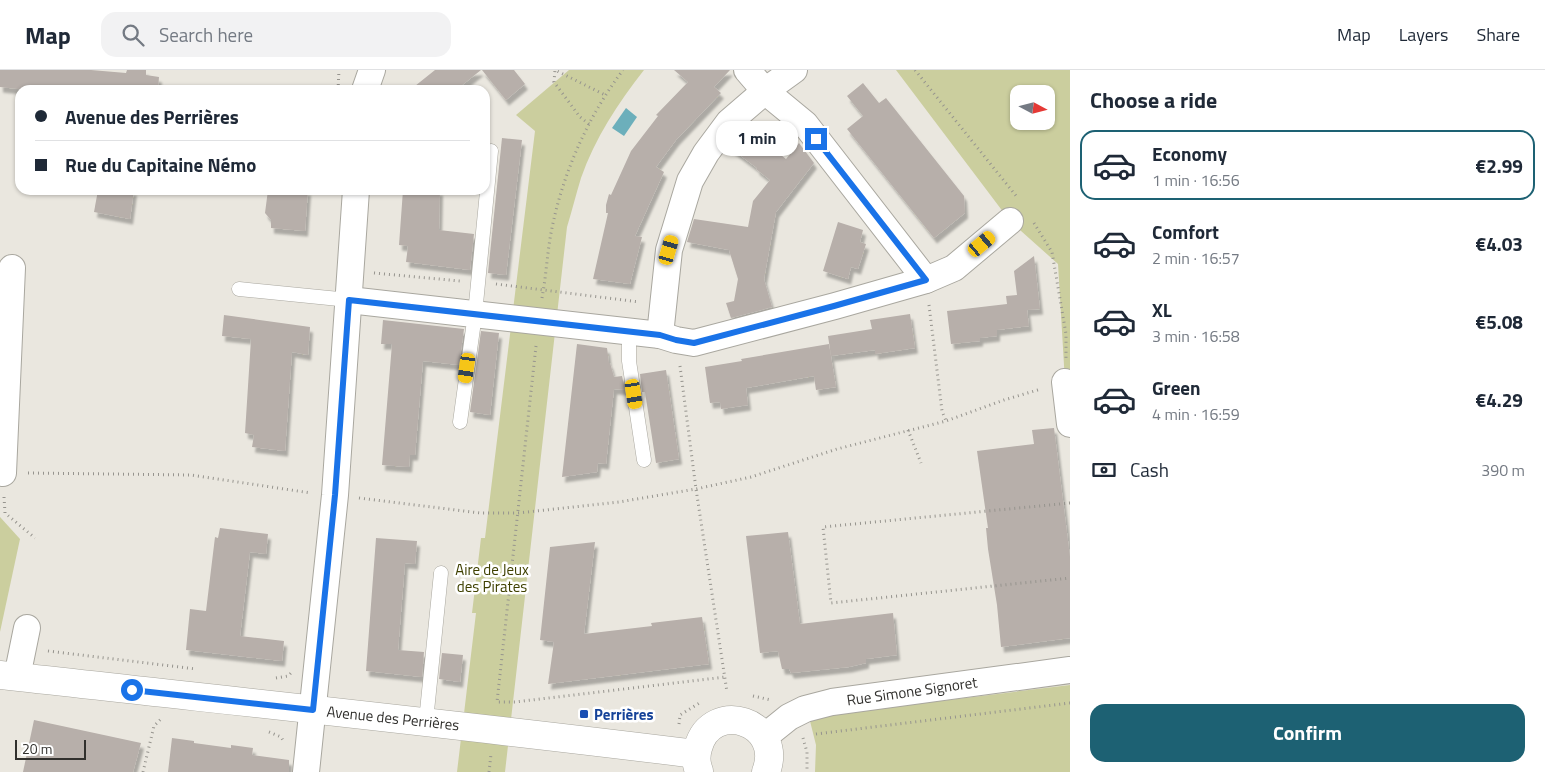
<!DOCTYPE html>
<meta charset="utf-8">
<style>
:root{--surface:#fff;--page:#f2f2f3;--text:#1f2937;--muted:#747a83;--line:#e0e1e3;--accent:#1d6173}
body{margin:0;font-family:"Titillium Web",sans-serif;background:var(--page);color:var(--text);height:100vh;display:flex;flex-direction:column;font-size:19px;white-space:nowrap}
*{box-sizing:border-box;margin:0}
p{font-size:16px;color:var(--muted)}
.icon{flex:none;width:28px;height:28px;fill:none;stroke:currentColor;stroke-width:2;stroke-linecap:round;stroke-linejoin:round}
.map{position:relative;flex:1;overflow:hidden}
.sheet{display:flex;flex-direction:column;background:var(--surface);width:475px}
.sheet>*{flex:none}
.top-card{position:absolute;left:15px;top:15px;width:475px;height:110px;border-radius:15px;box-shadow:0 1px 4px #0004;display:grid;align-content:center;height:110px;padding:0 20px;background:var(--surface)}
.needle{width:32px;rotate:97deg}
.buttons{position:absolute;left:1010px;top:15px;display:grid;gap:10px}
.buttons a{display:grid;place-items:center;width:45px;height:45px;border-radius:10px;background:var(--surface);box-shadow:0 1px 4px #0004;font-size:25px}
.scale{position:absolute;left:15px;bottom:12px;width:71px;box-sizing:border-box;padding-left:5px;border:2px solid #31302d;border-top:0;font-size:14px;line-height:18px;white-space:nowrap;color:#31302d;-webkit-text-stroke:4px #fff;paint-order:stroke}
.end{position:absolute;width:22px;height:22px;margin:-11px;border:6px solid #1a73e8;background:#fff;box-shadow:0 0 0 2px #fff}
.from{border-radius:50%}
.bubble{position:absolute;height:35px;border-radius:15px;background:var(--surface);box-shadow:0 1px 4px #0004;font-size:16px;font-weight:700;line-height:35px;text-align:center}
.car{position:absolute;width:15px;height:30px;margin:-15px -8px;border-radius:6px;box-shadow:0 0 4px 1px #0007;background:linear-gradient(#f5c518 24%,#345 0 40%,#f5c518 0 76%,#345 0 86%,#f5c518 0)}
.top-card b{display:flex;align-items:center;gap:18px;height:48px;font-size:19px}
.top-card b+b{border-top:1px solid var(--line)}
.top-card i{width:12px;height:12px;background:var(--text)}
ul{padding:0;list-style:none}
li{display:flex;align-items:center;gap:15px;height:70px;margin:0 10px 8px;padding:0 10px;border:2px solid transparent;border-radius:15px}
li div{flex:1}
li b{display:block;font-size:19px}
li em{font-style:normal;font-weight:700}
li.active{border-color:var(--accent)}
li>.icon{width:45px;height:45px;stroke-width:1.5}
h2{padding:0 20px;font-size:22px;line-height:60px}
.pay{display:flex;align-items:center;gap:12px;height:55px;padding:0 20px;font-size:19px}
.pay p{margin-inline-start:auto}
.cta{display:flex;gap:10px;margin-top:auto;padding:10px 20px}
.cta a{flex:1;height:58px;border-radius:15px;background:var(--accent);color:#fff;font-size:20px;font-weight:700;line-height:58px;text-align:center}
header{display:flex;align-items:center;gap:30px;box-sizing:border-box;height:70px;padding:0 25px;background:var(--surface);border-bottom:1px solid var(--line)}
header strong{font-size:24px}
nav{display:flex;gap:28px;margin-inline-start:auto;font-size:18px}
.search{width:350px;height:45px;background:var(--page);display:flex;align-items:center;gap:12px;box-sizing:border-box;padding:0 18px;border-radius:15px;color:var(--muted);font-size:19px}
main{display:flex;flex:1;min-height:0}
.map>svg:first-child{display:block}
</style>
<header>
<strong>Map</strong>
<div class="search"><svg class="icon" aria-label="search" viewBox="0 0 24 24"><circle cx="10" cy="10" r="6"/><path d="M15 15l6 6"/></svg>Search here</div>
<nav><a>Map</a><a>Layers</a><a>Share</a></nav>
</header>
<main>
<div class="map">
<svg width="1070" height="702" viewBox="0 0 1070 702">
<defs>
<filter id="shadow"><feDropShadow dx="3" dy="5.5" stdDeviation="1" flood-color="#0004"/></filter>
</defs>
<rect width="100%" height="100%" fill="#eae7df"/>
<g fill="#cbce9e" fill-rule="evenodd">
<path d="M569,0h75c-26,33 -49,68 -63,108 -5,16 -9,33 -14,49l-62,545h-48l19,-159h-4l9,-75h4l50,-407 -19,-16z"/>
<path d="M896,0h174v310l-5,2 -7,-118 -48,-43zM1019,24h27v27h-27z"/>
<polygon points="0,447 20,469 0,562"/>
<polygon points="1070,615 1070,702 815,702 816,675 809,647"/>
</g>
<polygon fill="#6cafbb" points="626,38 637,47 624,66 612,58"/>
<g fill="#b7afaa" filter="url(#shadow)">
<polygon points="0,0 91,0 126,3 127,0 146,0 146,5 159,7 158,20 28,20 0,17"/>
<polygon points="435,0 481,0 456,20 410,20"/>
<polygon points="482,0 514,0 525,14 506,30"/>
<polygon points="674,0 730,0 714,17 721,23 676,70 656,97 664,102 635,166 642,167 630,214 593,209 608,143 606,143 606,135 609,124 611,125 631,81 658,46 656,45 688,12"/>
<polygon points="863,13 879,33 886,28 964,126 965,143 934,168 847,59 863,46 847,26"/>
<polygon points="744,59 771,80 772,78 786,89 799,73 814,93 776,142 764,209 772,237 731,248 726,233 734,231 738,209 729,180 687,172 694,149 748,157 753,131 770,110 756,99 757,98 729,77"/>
<polygon points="502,68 522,70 506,205 488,203"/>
<polygon points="98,120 134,120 130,149 94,142"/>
<polygon points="268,120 308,120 305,161 271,158 271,150 265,143"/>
<polygon points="403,120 440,120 439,160 474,164 470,200 406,192 408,176 399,175"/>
<polygon points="838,152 863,160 860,172 866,174 858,199 851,197 848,209 823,201"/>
<polygon points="1034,186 1040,239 1027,240 1029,256 997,260 997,266 980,268 980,271 951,274 947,241 1007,234 1006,226 1017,225 1014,201"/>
<polygon points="910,244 915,278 875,284 875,280 831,286 828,266 872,259 870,250"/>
<polygon points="224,245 310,257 308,285 292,282 285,381 252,377 254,365 245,363 251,269 222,266"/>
<polygon points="383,250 464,259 459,295 423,291 415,385 410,385 409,397 382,395 392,274 381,274"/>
<polygon points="481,261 499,263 490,345 470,342"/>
<polygon points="577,274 607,278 609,293 610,293 614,307 622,306 625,320 614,319 606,394 598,393 597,402 562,407"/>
<polygon points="829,274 836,317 816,320 814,306 746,318 748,335 721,339 720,332 710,333 705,297 742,291 741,289"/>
<polygon points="666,300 679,389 656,393 645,322 642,322 640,304"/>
<polygon points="1054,358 1070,487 1070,568 1001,577 997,535 988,479 986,458 988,458 977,381 1034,374 1032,360"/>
<polygon points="220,458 268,464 266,484 250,482 240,566 284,571 282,591 186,580 190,539 206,541 215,467 218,468"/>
<polygon points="788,462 800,554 893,543 897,585 866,589 866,593 849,597 791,603 789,599 782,599 778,581 760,583 746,466"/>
<polygon points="376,468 417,471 415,494 405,493 398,580 424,582 422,607 366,601"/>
<polygon points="595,472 584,564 652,556 651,553 702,547 709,594 548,614 554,572 540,570 550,477"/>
<polygon points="442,583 463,585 460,612 439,609"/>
<polygon points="34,650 141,673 133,702 23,702"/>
<polygon points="172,668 194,671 194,673 231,678 231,675 253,678 252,685 289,690 289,702 168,702"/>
</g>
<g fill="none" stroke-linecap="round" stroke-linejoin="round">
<g stroke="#a9a79f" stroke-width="15">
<g id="lane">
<polyline points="239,219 349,230"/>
<polyline points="629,261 629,291 644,390"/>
<polyline points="460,352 475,244 491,81"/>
<polyline points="426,651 441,503"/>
</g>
</g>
<g stroke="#a9a79f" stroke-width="28">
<g id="street">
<polyline points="747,0 765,21 805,54 926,210"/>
<polyline points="365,20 372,0"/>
<polyline points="349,230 660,265 676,270 694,273 835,236 926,210 954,198 1010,151"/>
<polyline points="660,265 669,180 690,111 706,83 729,52 765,21 794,0"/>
<polyline points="1065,312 1070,354"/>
<polyline points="3,403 12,198"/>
<polyline points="17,607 27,558"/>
<polyline points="764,667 789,647 805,639 832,632 1070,600"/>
<polyline points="306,702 335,425 356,120"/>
</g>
</g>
<g stroke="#a9a79f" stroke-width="29">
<g id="secondary">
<path d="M0,605c232,26 464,50 696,79"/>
<path d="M699,701c-3,-7 -3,-16 -1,-23 13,-50 87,-27 68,24"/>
</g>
</g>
<g stroke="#96948e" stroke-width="3" stroke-dasharray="1 4" stroke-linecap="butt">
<polyline points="915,0 1017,127"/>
<polyline points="338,20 339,0"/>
<polyline points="589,54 580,47 554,12 555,0 605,25"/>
<polyline points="1034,153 1052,182 1066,264 1066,289"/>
<polyline points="374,203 460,211"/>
<polyline points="496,214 639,232"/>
<path d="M542,228c4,-21 5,-43 9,-65 11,-58 36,-115 72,-163"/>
<polyline points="929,235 942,341 946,351"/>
<polyline points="536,276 497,632 515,632 725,607"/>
<polyline points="680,296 696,419 727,622"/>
<polyline points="908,360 921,393"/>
<polyline points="28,403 191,405 311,423"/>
<polyline points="4,427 5,443 35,468"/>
<polyline points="359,428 480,443 518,443 619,432 696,419 751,407 837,379 946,351 1004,330 1041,319"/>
<polyline points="1070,433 823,457 831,533 1070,508"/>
<polyline points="48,581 196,599"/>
<polyline points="276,608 288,606 291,603"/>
<polyline points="753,626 771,630"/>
<polyline points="679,654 680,645 701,632"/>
<polyline points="269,662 281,667 284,672"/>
<polyline points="816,664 1070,633"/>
<polyline points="803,668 807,682 807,702"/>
<polyline points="143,702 154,656 161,649"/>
<polyline points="489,702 491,684"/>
</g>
<use href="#lane" stroke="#fff" stroke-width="14"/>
<use href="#street" stroke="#fff" stroke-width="26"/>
<use href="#secondary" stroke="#fff" stroke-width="28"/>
</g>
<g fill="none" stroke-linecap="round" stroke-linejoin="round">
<polyline stroke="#1a73e8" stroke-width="6" points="132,620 313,640 335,425 349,230 660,265 676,270 694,273 834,236 926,210 816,69"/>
</g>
<rect fill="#1a4fb4" stroke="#fff" stroke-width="2" x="579" y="639" width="10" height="10" rx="2.5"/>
<g text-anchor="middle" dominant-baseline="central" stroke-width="5" stroke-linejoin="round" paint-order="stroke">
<g font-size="15" fill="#3f4000" stroke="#fff">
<text x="492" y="499">Aire de Jeux<tspan x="492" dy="17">des Pirates</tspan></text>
</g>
<g font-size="15" fill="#31302d" stroke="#fff">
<text transform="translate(912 621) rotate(-8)">Rue Simone Signoret</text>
<text transform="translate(393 648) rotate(6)">Avenue des Perrières</text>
</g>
<g font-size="15" font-weight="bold" fill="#164399" stroke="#fff" text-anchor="start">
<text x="594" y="644">Perrières</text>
</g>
</g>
</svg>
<div class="buttons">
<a><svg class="needle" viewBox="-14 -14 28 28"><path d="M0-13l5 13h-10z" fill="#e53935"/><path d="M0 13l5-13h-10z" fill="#747a83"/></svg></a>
</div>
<div class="scale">20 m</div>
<i class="end from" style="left:132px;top:620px"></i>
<i class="end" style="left:816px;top:69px"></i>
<div class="bubble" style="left:716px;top:51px;width:82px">1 min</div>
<i class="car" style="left:982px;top:174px;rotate:50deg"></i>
<i class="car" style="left:669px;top:180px;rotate:16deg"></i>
<i class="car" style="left:467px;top:298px;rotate:188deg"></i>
<i class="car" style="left:634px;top:324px;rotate:171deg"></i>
<div class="top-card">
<b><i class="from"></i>Avenue des Perrières</b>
<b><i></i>Rue du Capitaine Némo</b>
</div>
</div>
<section class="sheet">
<h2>Choose a ride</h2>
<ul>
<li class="active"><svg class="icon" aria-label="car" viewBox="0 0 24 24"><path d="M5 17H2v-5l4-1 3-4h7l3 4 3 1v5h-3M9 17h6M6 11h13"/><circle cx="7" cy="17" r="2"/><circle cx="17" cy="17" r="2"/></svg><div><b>Economy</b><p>1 min · 16:56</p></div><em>€2.99</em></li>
<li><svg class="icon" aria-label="car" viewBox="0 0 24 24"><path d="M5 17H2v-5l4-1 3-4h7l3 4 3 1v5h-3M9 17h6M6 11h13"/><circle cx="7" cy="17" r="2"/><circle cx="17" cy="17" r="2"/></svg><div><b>Comfort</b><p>2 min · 16:57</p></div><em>€4.03</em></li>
<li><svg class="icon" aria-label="car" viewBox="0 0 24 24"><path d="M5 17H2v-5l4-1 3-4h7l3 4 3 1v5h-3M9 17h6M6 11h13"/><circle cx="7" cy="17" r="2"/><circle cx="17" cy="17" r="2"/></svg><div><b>XL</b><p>3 min · 16:58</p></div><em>€5.08</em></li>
<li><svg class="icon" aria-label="car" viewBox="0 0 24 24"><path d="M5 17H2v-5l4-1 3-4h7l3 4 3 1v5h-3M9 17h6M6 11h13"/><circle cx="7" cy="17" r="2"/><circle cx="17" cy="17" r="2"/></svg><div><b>Green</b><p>4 min · 16:59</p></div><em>€4.29</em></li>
</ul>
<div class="pay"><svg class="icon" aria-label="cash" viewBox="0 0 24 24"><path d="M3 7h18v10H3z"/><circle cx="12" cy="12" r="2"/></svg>Cash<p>390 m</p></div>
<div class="cta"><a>Confirm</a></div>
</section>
</main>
